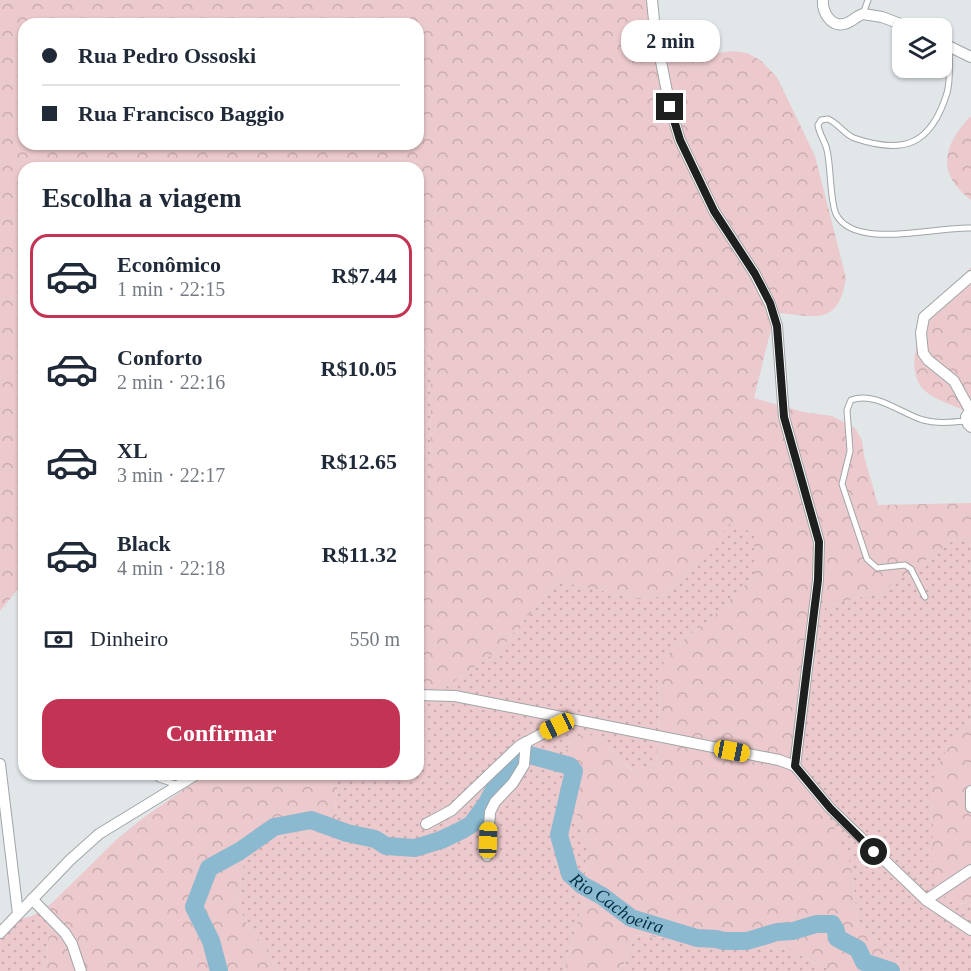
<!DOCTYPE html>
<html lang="pt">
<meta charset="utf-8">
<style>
:root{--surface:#fff;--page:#f2f2f3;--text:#1f2937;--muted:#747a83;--line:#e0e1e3;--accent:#c33354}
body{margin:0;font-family:Georgia,serif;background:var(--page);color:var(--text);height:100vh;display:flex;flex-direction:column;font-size:22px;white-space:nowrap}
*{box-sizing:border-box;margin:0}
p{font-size:20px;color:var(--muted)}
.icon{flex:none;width:33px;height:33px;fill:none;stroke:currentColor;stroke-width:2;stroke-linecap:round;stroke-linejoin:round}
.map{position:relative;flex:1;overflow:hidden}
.details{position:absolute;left:18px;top:162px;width:406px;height:618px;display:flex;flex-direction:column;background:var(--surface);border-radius:18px;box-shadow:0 2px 4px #0004}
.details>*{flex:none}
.hud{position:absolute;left:18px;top:18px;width:406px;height:132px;border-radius:18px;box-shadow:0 2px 4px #0004;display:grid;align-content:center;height:132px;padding:0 24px;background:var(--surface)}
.fabs{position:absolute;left:892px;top:18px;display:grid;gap:12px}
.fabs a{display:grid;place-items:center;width:60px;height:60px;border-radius:12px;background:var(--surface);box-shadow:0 2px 4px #0004;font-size:30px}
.end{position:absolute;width:27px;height:27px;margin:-14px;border:8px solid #1e2020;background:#fff;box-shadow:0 0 0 3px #fff}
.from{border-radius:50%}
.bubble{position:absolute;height:42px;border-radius:18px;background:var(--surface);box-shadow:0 2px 4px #0004;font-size:20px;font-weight:800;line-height:42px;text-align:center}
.car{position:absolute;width:18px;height:36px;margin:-18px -9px;border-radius:8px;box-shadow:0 0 4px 2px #0007;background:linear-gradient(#f5c518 24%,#345 0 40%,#f5c518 0 76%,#345 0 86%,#f5c518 0)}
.hud b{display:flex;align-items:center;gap:21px;height:57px;font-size:22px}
.hud b+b{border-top:2px solid var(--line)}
.hud i{width:15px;height:15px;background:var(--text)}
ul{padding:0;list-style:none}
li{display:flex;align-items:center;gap:18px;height:84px;margin:0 12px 9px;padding:0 12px;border:3px solid transparent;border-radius:18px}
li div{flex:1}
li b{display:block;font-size:22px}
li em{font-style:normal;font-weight:800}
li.selected{border-color:var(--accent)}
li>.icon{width:54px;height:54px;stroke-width:1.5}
h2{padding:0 24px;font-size:27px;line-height:72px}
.pay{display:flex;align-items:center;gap:15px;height:66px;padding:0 24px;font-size:22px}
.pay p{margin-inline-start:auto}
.action{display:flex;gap:12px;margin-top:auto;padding:12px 24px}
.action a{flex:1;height:69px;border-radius:18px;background:var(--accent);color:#fff;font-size:24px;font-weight:800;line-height:69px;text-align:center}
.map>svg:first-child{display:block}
</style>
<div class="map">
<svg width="971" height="971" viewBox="0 0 971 971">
<defs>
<pattern id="green-dots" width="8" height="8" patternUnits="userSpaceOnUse" patternTransform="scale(1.5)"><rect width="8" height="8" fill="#ecc9cc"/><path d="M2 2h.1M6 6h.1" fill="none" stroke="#caacaf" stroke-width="1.8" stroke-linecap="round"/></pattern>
<pattern id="forest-crowns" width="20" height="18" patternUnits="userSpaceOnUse" patternTransform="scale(1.5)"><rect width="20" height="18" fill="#ecc9cc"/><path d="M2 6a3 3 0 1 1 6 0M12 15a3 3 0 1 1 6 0" fill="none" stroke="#caacaf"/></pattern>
</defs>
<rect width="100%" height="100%" fill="#e1e6e9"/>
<g fill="url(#green-dots)">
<polygon points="418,325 431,369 430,486 419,507"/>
<polygon points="730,523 754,533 754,576 708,621 677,645 658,682 660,700 656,763 633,771 620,760 606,743 597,736 583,735 572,740 564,754 563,774 587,845 583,902 564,971 278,971 265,948 247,924 238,906 244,860 268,837 290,836 320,839 337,816 335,805 339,774 418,774 419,706 500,649 558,581 643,600 660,596 673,586"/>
<polygon points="958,537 971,539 971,720 966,723 931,802 933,824 961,905 971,900 971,971 911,971 857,920 853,878 799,752 825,606 881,592"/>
<polygon points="51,904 47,955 42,971 0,971 0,924 32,916"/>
<polygon points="635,935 688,940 722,949 757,946 788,949 832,971 621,971"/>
</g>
<g fill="url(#forest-crowns)" fill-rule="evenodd">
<path d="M0,0h646l17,62 69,-11 15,2 13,7 17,17 38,79 31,122c-8,50 -31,37 -71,35l-21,85 49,14 29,4 23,12 7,12 2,16 14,49 93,-2v36l-13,-2 -77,55 -56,14 -26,145 50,109 4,18 4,42 54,51h-79l-44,-22 -31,-3 -35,3 -34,-9 -53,-5 -14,36h-57l19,-69 4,-57 -24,-71 1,-20 8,-14 11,-5 14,1 9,7 14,17 12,11 24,-8 4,-62 -2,-18 3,-15 6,-12 10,-11 31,-24 46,-45v-43l-24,-9 -57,62 -13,10 -17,4 -85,-19 -58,68 -81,57 -1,-199 12,-21 1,-116 -12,-45 -1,-157h-394v414l-24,29zM24,24h394v120h-394z"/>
<path d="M971,116v84c-26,-20 -32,-42 -12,-70 4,-5 7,-10 12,-14z"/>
<path d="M971,267v148c-14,-10 -33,-13 -46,-24 -24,-23 -2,-73 17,-94 9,-10 19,-20 29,-30z"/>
<path d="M971,720v180c-10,5 -16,6 -25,-2 -20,-18 -12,-51 -13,-75 -1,-15 -5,-31 1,-46 5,-15 22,-49 37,-57z"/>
<polygon points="206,774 339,774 335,805 337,816 331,833 320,839 290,836 268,837 244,860 238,906 247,924 265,948 278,971 42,971 47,955 51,904 117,839 143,818"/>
</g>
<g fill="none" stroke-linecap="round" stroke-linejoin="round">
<path stroke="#8bb9d0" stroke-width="18" id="s1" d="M219,971l-8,-30 -17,-34 15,-39 31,-17 34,-24 37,-7 36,13 28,6 11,7 29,2 26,-8 21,-10 10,-6 15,-21 17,-33 12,-17h6l48,13 4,5 -15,64 11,39 12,11 20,11 29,22 66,20 19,1 8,2h23l30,-9 16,-1 23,-7h16l4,7 1,7 21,11 6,13 27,9"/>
<g stroke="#a1a5a8" stroke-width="7">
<g id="service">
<polyline points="863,14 868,0"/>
<path d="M949,46c0,15 2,34 -2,47 -16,52 -43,62 -93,45 -10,-4 -16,-15 -26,-19l-7,1 -3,5c1,9 7,16 9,25 4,16 3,52 9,64 18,37 102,12 135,14"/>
<path d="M925,597l-14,-28 -6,-4 -28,3 -10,-9 -25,-75 8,-33 -3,-41 4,-10c24,-9 49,13 72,20 15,4 28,2 43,1"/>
<polyline points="153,774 159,779 178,785"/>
</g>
</g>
<g stroke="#a1a5a8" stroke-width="12">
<g id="minor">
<polyline points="652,0 655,31 670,107 680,140 714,211 755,274 770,304 777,326 784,417 819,542 818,580 795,766"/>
<path d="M823,0c-1,11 7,27 21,24 7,-1 12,-8 19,-10l19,3 29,11"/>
<polyline points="942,43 971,57"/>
<polyline points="971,409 966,417 968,424 971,427"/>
<polyline points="970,410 954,381 928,360 923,353 921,333 924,317 971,276"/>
<polyline points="418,695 455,696 779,760 795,766 830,808 926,900 971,930"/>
<polyline points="0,764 18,914"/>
<polyline points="971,791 971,807"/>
<polyline points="426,824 452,810 519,746 570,719"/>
<polyline points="487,856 490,812 495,802 513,783 524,765 526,742"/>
<polyline points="32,899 65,933 72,944 81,971"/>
<polyline points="926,900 971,870"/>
<polyline points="0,933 70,860 99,834 197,774"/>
</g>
</g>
<use href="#service" stroke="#fff" stroke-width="5"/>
<use href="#minor" stroke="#fff" stroke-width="10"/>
</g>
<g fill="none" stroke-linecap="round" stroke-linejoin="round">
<polyline stroke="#1e2020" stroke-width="8" points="670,107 680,140 714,211 755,274 770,303 777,326 784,417 819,542 818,580 795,766 830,808 874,852"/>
</g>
<g text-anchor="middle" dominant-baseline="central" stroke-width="6" stroke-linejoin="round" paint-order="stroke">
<g font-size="18" font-style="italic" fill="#052f40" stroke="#e1e6e9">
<text stroke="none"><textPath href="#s1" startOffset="705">Rio Cachoeira</textPath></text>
</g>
</g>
</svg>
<div class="fabs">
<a><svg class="icon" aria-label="layers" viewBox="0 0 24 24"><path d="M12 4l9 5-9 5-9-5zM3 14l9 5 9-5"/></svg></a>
</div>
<i class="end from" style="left:874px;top:852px"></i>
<i class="end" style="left:670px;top:107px"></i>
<div class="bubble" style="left:621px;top:20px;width:99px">2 min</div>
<i class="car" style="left:557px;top:726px;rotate:245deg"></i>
<i class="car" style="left:732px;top:751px;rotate:101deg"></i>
<i class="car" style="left:488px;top:840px;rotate:2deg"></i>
<div class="hud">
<b><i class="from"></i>Rua Pedro Ossoski</b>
<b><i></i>Rua Francisco Baggio</b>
</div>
<section class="details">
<h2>Escolha a viagem</h2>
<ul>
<li class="selected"><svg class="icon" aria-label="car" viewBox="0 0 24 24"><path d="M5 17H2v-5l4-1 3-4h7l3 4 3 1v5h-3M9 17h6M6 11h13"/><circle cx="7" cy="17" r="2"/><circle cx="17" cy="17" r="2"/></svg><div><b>Econômico</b><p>1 min · 22:15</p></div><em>R$7.44</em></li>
<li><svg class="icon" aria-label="car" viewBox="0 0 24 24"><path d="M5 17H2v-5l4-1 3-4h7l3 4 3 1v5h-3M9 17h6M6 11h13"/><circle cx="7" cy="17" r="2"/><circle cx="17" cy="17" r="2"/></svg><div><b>Conforto</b><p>2 min · 22:16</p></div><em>R$10.05</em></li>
<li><svg class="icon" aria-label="car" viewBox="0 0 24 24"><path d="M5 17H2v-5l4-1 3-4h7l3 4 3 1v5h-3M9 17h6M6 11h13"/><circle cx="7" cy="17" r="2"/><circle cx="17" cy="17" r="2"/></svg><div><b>XL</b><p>3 min · 22:17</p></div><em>R$12.65</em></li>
<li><svg class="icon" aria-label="car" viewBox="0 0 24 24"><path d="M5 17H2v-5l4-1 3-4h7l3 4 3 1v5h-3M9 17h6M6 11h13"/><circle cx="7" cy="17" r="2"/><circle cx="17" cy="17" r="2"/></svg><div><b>Black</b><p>4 min · 22:18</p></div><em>R$11.32</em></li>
</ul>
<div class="pay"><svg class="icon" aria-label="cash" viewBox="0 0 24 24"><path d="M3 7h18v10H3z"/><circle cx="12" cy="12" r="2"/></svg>Dinheiro<p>550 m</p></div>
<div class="action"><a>Confirmar</a></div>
</section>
</div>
